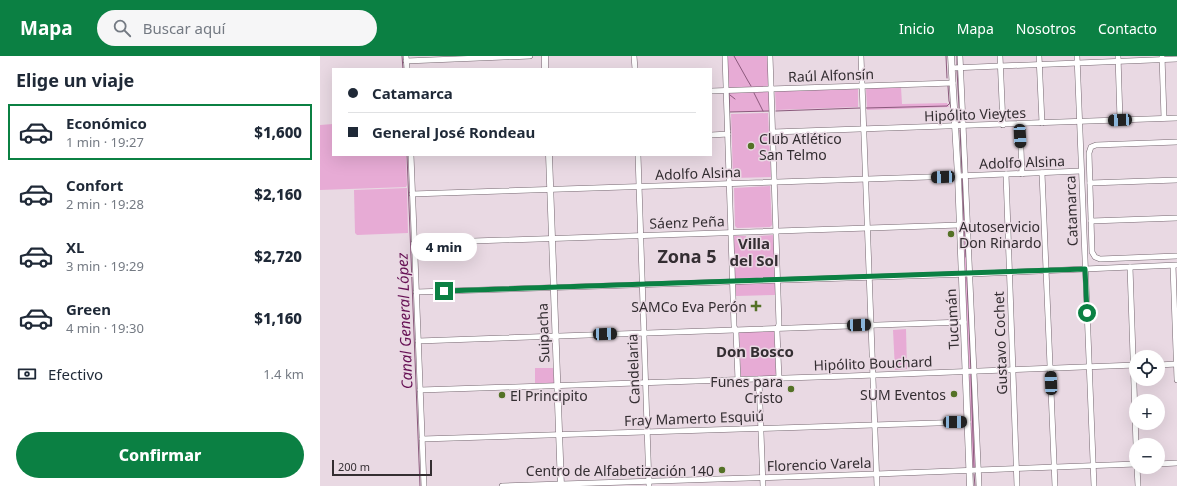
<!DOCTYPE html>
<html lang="es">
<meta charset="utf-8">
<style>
:root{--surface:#fff;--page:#f6f6f7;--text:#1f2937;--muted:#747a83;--line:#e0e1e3;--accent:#0b8043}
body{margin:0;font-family:"Noto Sans",sans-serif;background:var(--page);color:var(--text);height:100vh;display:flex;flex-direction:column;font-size:15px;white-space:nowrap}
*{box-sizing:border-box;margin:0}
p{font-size:13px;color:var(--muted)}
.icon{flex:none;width:22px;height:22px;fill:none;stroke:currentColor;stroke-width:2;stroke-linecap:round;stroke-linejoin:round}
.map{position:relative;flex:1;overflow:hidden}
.details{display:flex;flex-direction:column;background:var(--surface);width:320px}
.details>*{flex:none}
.hud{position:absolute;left:12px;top:12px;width:380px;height:88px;border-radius:0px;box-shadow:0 4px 16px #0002;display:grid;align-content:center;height:88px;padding:0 16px;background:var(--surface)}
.fabs{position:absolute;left:809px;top:294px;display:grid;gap:8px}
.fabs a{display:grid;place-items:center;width:36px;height:36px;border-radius:50%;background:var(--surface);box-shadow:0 4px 16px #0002;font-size:20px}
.scale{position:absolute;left:12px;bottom:10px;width:100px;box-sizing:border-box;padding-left:4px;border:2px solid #342e32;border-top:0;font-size:11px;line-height:14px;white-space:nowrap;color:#342e32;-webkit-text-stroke:3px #e9d9e3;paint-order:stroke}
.end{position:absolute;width:18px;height:18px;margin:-9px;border:5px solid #0b8043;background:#fff;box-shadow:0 0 0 2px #fff}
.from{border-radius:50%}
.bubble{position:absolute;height:28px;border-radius:14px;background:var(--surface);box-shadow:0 4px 16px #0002;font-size:13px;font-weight:800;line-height:28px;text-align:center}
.car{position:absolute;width:12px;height:24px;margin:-12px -6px;border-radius:5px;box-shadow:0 0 3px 1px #0007;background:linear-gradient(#222 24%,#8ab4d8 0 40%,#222 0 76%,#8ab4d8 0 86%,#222 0)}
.hud b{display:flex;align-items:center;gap:14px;height:38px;font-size:15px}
.hud b+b{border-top:1px solid var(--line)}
.hud i{width:10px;height:10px;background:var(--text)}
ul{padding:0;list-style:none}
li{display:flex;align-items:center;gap:12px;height:56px;margin:0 8px 6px;padding:0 8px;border:2px solid transparent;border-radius:0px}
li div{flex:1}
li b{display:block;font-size:15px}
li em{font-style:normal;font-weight:800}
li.current{border-color:var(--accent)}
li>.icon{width:36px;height:36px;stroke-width:1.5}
h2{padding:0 16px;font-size:18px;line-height:48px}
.pay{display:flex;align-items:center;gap:10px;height:44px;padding:0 16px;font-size:15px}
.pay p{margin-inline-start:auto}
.cta{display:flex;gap:8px;margin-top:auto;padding:8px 16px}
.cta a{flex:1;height:46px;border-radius:24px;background:var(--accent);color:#fff;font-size:16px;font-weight:800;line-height:46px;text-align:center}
header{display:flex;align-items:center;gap:24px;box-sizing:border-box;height:56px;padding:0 20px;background:var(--accent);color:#fff}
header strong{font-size:19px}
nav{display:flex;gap:22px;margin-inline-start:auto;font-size:14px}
.search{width:280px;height:36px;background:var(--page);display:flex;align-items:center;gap:10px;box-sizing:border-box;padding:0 14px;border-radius:22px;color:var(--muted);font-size:15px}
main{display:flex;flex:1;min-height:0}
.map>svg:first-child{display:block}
</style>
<header>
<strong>Mapa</strong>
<div class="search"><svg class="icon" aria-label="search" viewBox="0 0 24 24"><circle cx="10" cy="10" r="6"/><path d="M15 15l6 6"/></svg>Buscar aquí</div>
<nav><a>Inicio</a><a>Mapa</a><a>Nosotros</a><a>Contacto</a></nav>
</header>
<main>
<section class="details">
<h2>Elige un viaje</h2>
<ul>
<li class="current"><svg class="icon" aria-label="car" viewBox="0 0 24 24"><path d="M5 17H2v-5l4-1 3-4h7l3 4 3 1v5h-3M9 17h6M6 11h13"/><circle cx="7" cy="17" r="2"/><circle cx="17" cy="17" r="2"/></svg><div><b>Económico</b><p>1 min · 19:27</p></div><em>$1,600</em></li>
<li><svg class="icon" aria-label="car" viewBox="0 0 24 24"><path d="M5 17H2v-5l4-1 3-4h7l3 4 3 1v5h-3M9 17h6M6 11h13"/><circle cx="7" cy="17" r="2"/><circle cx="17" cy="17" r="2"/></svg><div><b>Confort</b><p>2 min · 19:28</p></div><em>$2,160</em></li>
<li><svg class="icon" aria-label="car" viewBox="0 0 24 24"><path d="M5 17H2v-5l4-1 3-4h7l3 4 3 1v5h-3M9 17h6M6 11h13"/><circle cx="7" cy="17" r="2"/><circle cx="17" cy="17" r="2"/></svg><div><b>XL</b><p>3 min · 19:29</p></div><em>$2,720</em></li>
<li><svg class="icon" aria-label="car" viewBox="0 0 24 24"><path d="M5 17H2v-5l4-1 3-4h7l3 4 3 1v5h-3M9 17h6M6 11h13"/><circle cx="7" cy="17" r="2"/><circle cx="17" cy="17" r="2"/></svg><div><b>Green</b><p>4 min · 19:30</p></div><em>$1,160</em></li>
</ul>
<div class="pay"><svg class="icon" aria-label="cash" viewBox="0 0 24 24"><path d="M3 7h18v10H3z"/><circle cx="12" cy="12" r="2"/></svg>Efectivo<p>1.4 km</p></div>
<div class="cta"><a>Confirmar</a></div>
</section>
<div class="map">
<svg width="857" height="430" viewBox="0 0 857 430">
<rect width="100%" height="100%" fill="#e9d9e3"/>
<g fill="#e7abd5">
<polygon points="405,0 450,0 452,55 407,56"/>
<polygon points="581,31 582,48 627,47 629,51 547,54 546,32"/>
<polygon points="538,33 538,51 456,54 455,35"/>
<polygon points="448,57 451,121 413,122 411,58"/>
<polygon points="13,68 13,99 86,99 87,129 86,131 0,134 0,69"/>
<polygon points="642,122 644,122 647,216 645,216 644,214 640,123"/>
<polygon points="450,130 452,169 450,171 417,172 415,170 414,132"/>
<polygon points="87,132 88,177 37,179 35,177 34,134"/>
<polygon points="454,179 456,222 415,223 414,180 426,180 427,191 438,191 439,180"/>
<polygon points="645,221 648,221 653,313 649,314 644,222"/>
<polygon points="454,227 455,228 455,239 416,240 415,229 416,228"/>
<polygon points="586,273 587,313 575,314 573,274"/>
<polygon points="453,275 454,275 456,318 454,320 421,320 419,276"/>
<polygon points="215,312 233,312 234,327 215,327"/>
<polygon points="650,318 652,318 656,412 653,413 652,408 649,320"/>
</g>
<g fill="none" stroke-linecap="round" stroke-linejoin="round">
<g stroke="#8b597c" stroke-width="1">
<polyline points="82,0 83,13"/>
<polyline points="414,0 428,25 431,30"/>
<polyline points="626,0 627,22"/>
<polyline points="637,0 637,9"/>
<polyline points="637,15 640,67"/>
<polyline points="628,30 629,45 631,51"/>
<polyline points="409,37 410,74"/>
<polyline points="434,37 443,55"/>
<polyline points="410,39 415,43"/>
<polyline points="546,52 627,50 630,47"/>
<polyline points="456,55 540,52"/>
<polyline points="410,56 449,55"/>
<polyline points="640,74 642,116"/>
<polyline points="87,99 100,430"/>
<polyline points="642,123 646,201"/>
<polyline points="647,222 651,313"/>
<polyline points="651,319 654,411"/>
<polyline points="654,418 655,430"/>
</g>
<g stroke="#756770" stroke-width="6">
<g id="minor">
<polyline points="86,0 87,13"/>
<polyline points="314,0 315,13"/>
<polyline points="405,0 414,270 416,276 418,324"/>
<polyline points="450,0 459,268 457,275 459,323"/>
<polyline points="541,0 557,430"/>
<polyline points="640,0 659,430"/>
<polyline points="680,0 683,69"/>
<polyline points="719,0 722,67"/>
<polyline points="757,0 774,430"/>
<polyline points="798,0 800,64"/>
<polyline points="842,0 844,62"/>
<polyline points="86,5 210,0"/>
<polyline points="632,12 857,3"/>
<polyline points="391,35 633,27"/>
<polyline points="700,68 702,118"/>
<polyline points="453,76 857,62"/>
<polyline points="391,79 408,78"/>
<polyline points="857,86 776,89 771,91 769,97 772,196 775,201 780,203 857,200"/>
<polyline points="91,99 104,430"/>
<polyline points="318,99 329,430"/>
<polyline points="722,117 735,430"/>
<polyline points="686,118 697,430"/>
<polyline points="770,127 857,124"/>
<polyline points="92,138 638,120 761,115"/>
<polyline points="771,165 857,162"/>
<polyline points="94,187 640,169"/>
<polyline points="853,210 857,324"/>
<polyline points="810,211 816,389"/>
<polyline points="96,236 650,218 857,209"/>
<polyline points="98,285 644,266"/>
<polyline points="838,309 857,308"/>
<polyline points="439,323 443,430"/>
<polyline points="100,334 529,320 816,309"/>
<polyline points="102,383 648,366"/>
<polyline points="838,408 857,407"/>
<polyline points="817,411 818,430"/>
<polyline points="182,430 556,418 816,408"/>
</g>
</g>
<g stroke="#756770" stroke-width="7">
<g id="major">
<polyline points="225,0 225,13"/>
<polyline points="631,0 638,120 650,430"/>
<polyline points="229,99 241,430"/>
</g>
</g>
<use href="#minor" stroke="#fff" stroke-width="5"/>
<use href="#major" stroke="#fff" stroke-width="6"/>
</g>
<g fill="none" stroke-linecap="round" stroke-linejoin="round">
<polyline stroke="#0b8043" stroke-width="5" points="124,235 765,213 767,257"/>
</g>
<g fill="#547126" stroke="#e9d9e3" stroke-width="1.5">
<circle cx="431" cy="90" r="4"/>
<circle cx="631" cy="178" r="4"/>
<path d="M434 244h4v4h4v4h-4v4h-4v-4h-4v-4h4z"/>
<circle cx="471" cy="333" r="4"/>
<circle cx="634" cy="338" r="4"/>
<circle cx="182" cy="339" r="4"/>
<circle cx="402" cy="414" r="4"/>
</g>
<g text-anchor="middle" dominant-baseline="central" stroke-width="3" stroke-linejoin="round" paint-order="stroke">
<g font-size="14" fill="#342e32" stroke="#e9d9e3">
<text transform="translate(511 19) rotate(-2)">Raúl Alfonsín</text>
<text transform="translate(655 58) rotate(-2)">Hipólito Vieytes</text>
<text transform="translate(702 106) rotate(-2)">Adolfo Alsina</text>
<text transform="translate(378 117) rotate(-2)">Adolfo Alsina</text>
<text transform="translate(751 155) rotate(-92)">Catamarca</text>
<text transform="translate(367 166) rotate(-2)">Sáenz Peña</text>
<text transform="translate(632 263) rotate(-93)">Tucumán</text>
<text transform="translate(223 277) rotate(-92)">Suipacha</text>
<text transform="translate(680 287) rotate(-92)">Gustavo Cochet</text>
<text transform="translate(553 307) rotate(-2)">Hipólito Bouchard</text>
<text transform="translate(313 313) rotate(-92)">Candelaria</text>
<text transform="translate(374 362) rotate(-2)">Fray Mamerto Esquiú</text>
<text transform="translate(499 408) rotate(-2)">Florencio Varela</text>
</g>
<g font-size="14" fill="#342e32" stroke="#e9d9e3" text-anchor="end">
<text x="439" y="82" text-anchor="start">Club Atlético<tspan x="439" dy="16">San Telmo</tspan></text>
<text x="639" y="170" text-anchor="start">Autoservicio<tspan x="639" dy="16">Don Rinardo</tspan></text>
<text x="427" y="250">SAMCo Eva Perón</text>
<text x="463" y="325">Funes para<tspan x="463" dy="16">Cristo</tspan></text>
<text x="626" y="338">SUM Eventos</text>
<text x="190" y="339" text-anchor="start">El Principito</text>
<text x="394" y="414">Centro de Alfabetización 140</text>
</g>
<g font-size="15" font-weight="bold" fill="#342e32" stroke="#e9d9e3">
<text x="434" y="187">Villa<tspan x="434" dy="17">del Sol</tspan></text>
<text x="435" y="295">Don Bosco</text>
</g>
<g font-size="15" font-style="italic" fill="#661054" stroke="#e9d9e3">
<text transform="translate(84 265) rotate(-92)">Canal General López</text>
</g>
<g font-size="18" font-weight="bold" fill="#342e32" stroke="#e9d9e3">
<text x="367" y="200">Zona 5</text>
</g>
</g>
</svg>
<div class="fabs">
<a><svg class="icon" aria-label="locate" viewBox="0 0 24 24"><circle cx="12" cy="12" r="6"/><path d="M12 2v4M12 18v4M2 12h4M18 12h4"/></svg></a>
<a>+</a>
<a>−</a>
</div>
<div class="scale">200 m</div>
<i class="end from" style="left:767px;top:257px"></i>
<i class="end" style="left:124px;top:235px"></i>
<div class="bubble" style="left:91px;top:177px;width:66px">4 min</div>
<i class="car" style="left:800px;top:64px;rotate:267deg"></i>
<i class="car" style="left:700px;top:80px;rotate:177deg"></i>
<i class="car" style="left:623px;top:121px;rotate:268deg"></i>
<i class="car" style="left:539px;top:269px;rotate:88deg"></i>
<i class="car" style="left:285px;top:278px;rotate:88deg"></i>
<i class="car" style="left:731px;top:327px;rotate:358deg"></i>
<i class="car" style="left:635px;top:366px;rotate:89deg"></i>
<div class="hud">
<b><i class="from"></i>Catamarca</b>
<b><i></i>General José Rondeau</b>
</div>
</div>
</main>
